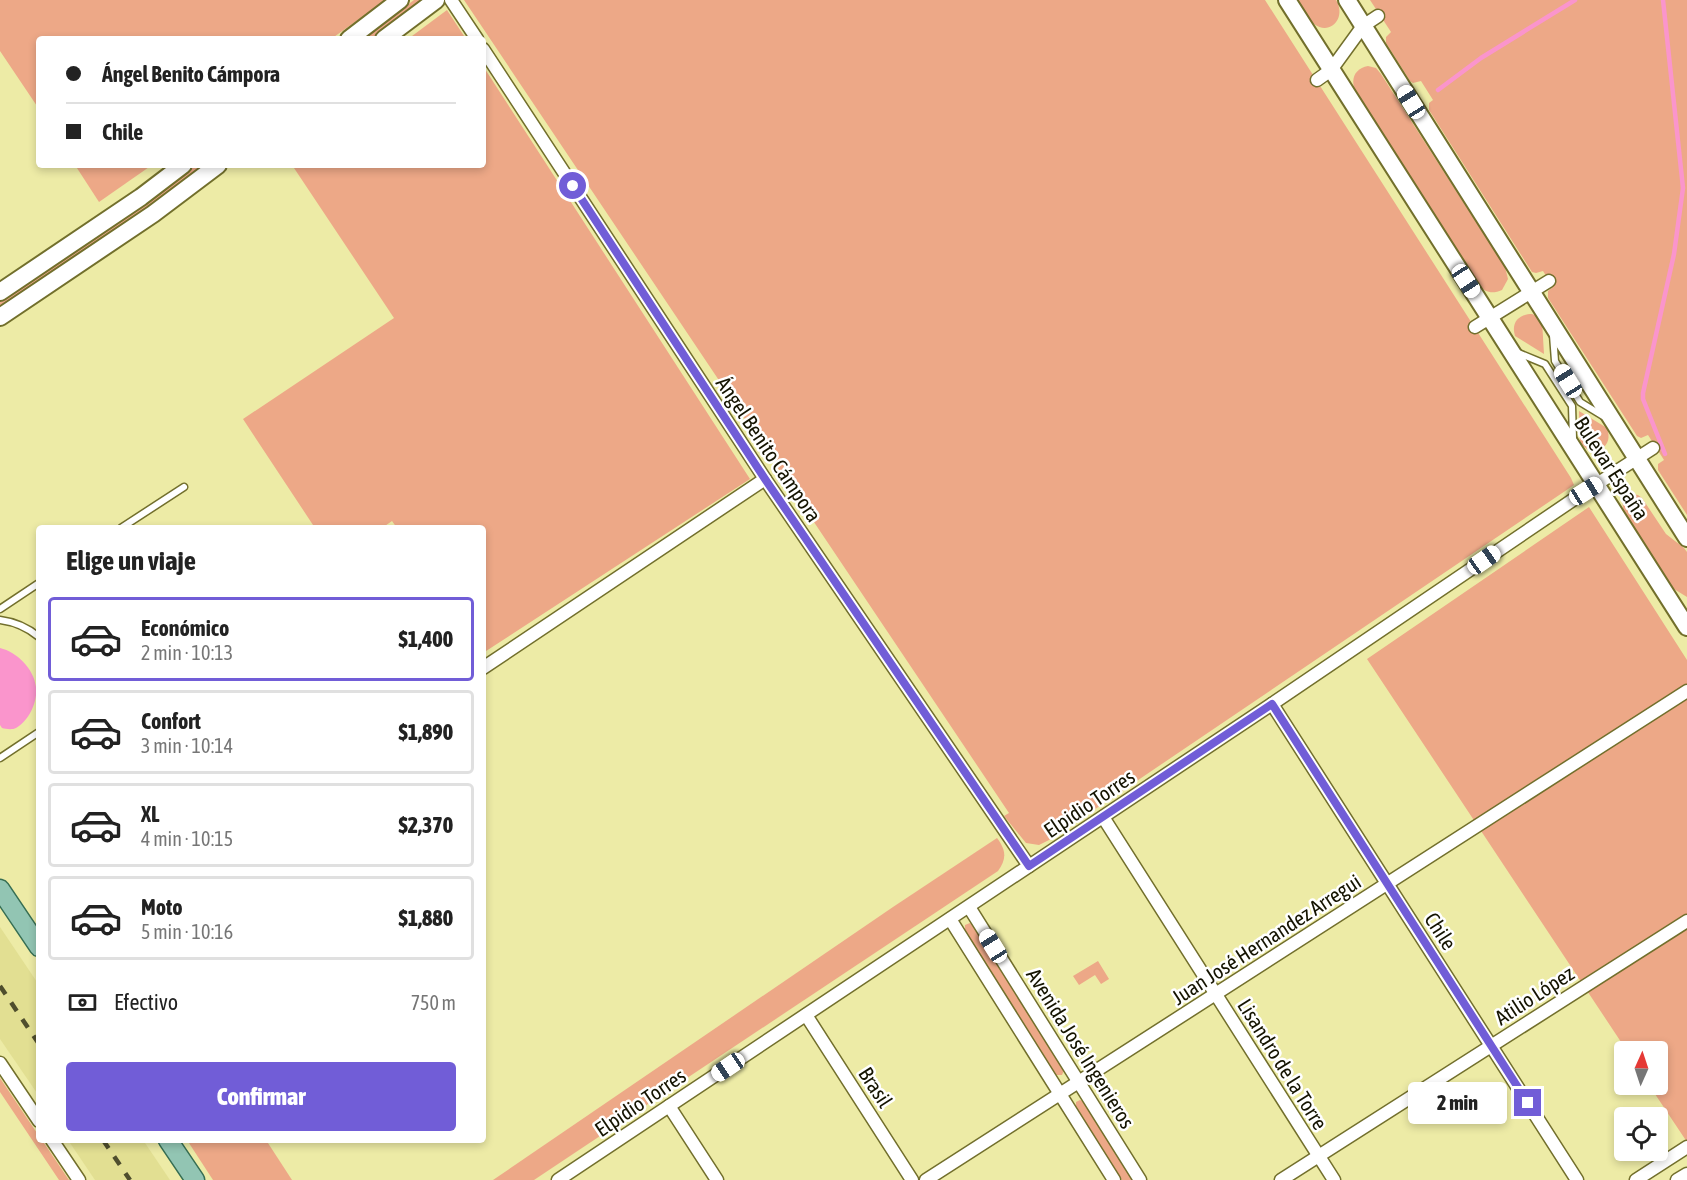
<!DOCTYPE html>
<html lang="es">
<meta charset="utf-8">
<style>
:root{--surface:#fff;--page:#f2f2f2;--text:#222;--muted:#767676;--line:#e0e0e0;--accent:#715dd7}
body{margin:0;font-family:"Asap Condensed",sans-serif;background:var(--page);color:var(--text);height:100vh;display:flex;flex-direction:column;font-size:22px;white-space:nowrap}
*{box-sizing:border-box;margin:0}
p{font-size:20px;color:var(--muted)}
.icon{flex:none;width:33px;height:33px;fill:none;stroke:currentColor;stroke-width:2;stroke-linecap:round;stroke-linejoin:round}
.map{position:relative;flex:1;overflow:hidden}
.panel{position:absolute;left:36px;top:525px;width:450px;height:618px;display:flex;flex-direction:column;background:var(--surface);border-radius:6px;box-shadow:0 3px 9px #0003}
.panel>*{flex:none}
.guide{position:absolute;left:36px;top:36px;width:450px;height:132px;border-radius:6px;box-shadow:0 3px 9px #0003;display:grid;align-content:center;height:132px;padding:0 30px;background:var(--surface)}
.needle{width:39px;rotate:3deg}
.tools{position:absolute;left:1614px;top:1041px;display:grid;gap:12px}
.tools a{display:grid;place-items:center;width:54px;height:54px;border-radius:6px;background:var(--surface);box-shadow:0 3px 9px #0003;font-size:30px}
.end{position:absolute;width:27px;height:27px;margin:-14px;border:8px solid #715dd7;background:#fff;box-shadow:0 0 0 3px #fff}
.from{border-radius:50%}
.bubble{position:absolute;height:42px;border-radius:6px;background:var(--surface);box-shadow:0 3px 9px #0003;font-size:20px;font-weight:800;line-height:42px;text-align:center}
.car{position:absolute;width:18px;height:36px;margin:-18px -9px;border-radius:8px;box-shadow:0 0 4px 2px #0007;background:linear-gradient(#fff 24%,#345 0 40%,#fff 0 76%,#345 0 86%,#fff 0)}
.guide b{display:flex;align-items:center;gap:21px;height:57px;font-size:22px}
.guide b+b{border-top:2px solid var(--line)}
.guide i{width:15px;height:15px;background:var(--text)}
ul{padding:0;list-style:none}
li{display:flex;align-items:center;gap:18px;height:84px;margin:0 12px 9px;padding:0 18px;border:3px solid var(--line);border-radius:6px}
li div{flex:1}
li b{display:block;font-size:22px}
li em{font-style:normal;font-weight:800}
li.active{border-color:var(--accent)}
li>.icon{width:54px;height:54px;stroke-width:1.5}
h2{padding:0 30px;font-size:27px;line-height:72px}
.pay{display:flex;align-items:center;gap:15px;height:66px;padding:0 30px;font-size:22px}
.pay p{margin-inline-start:auto}
.primary-button{display:flex;gap:12px;margin-top:auto;padding:12px 30px}
.primary-button a{flex:1;height:69px;border-radius:6px;background:var(--accent);color:#fff;font-size:24px;font-weight:800;line-height:69px;text-align:center}
.map>svg:first-child{display:block}
</style>
<div class="map">
<svg width="1687" height="1180" viewBox="0 0 1687 1180">
<rect width="100%" height="100%" fill="#edeba6"/>
<g fill="#e2df92">
<polygon points="0,927 39,985 39,1096 0,1039"/>
<polygon points="68,1140 143,1140 170,1180 95,1180"/>
</g>
<g fill="#eda887">
<polygon points="0,0 386,0 331,39 39,39 39,109 0,51"/>
<polygon points="414,0 424,0 373,39 362,39"/>
<polygon points="464,0 1265,0 1571,478 1574,485 1051,839 1039,845 1026,843 1004,816 1009,813"/>
<path d="M1298,0h38c11,18 -6,36 -22,24 -7,-5 -11,-17 -16,-24z"/>
<polygon points="1370,0 1687,0 1687,515 1658,470 1658,464 1664,460 1648,435 1641,438 1637,436 1548,298 1548,291 1553,287 1543,271 1536,273 1532,272 1429,110 1429,103 1433,100 1421,81 1413,83 1410,81 1386,43 1386,37 1391,32"/>
<polygon points="447,10 466,39 408,39"/>
<polygon points="483,66 750,479 483,653 483,528 397,528 392,521 382,528 315,528 243,419 394,318 292,165 483,165"/>
<path d="M1368,66l8,2 5,6 124,193 3,12 -6,11c-9,4 -17,3 -23,-5l-124,-195c-5,-12 1,-22 13,-24z"/>
<polygon points="75,165 152,165 99,202"/>
<polygon points="194,165 207,165 149,209 0,308 0,299 143,203"/>
<path d="M1532,314l7,3 3,4 2,33 -29,-18c-4,-13 3,-22 17,-22z"/>
<path d="M1579,411l28,17c3,9 2,16 -6,21l-12,2 -9,-8z"/>
<path d="M1631,494l7,1 4,3 24,36 18,14 3,4v45l-13,-8 -50,-77c-3,-8 -1,-15 7,-18z"/>
<polygon points="1589,507 1687,660 1687,1142 1649,1085 1658,1084 1658,1052 1627,1051 1367,659"/>
<path d="M997,838c9,12 10,21 1,33l-464,309h-41l400,-273z"/>
<polygon points="970,923 973,925 1064,1070 1062,1075 1056,1075 965,930 965,925"/>
<polygon points="1098,961 1109,979 1101,984 1095,975 1079,985 1073,976"/>
<polygon points="0,1078 39,1136 39,1140 42,1140 69,1180 59,1180 0,1092"/>
<polygon points="1080,1100 1084,1102 1133,1180 1122,1180 1076,1107 1076,1102"/>
<polygon points="187,1140 266,1140 292,1180 213,1180"/>
</g>
<path fill="#fa95cc" d="M0,648c17,4 34,21 36,39 2,14 -7,34 -20,41 -4,2 -10,1 -14,0l-2,-3z"/>
<g fill="none" stroke-linecap="round" stroke-linejoin="round">
<g stroke="#fa95cc" stroke-width="4.5">
<polyline points="1663,0 1683,188 1674,254 1643,393 1643,399 1665,454"/>
<polyline points="1438,90 1481,58 1575,0"/>
</g>
<g stroke="#726f2c" stroke-width="9">
<g id="service">
<polyline points="1553,335 1555,361 1580,402 1603,416"/>
<polyline points="1516,352 1545,364 1572,406 1573,438"/>
<polyline points="121,528 184,487"/>
<polyline points="0,609 39,583"/>
<path d="M0,620c16,2 27,7 39,17"/>
<polyline points="0,758 39,732"/>
</g>
</g>
<g stroke="#726f2c" stroke-width="15">
<g id="minor">
<polyline points="451,0 477,39"/>
<polyline points="483,49 765,479 1029,866"/>
<polyline points="1317,80 1331,70 1363,26 1378,16"/>
<polyline points="1475,327 1549,281"/>
<polyline points="483,668 765,479"/>
<polyline points="1272,704 1577,1180"/>
<polyline points="1103,817 1334,1180"/>
<polyline points="969,907 1140,1180"/>
<polyline points="950,919 1114,1180"/>
<polyline points="806,1015 912,1180"/>
<polyline points="0,1063 39,1121"/>
<polyline points="669,1106 717,1180"/>
<polyline points="52,1140 79,1180"/>
<polyline points="558,1180 1272,704 1586,491 1653,448"/>
<polyline points="926,1180 1687,691"/>
<polyline points="1281,1180 1687,921"/>
<polyline points="1636,1180 1687,1147"/>
<polyline points="1677,1180 1687,1174"/>
</g>
</g>
<g stroke="#726f2c" stroke-width="20">
<g id="secondary">
<polyline points="1287,0 1687,627"/>
<polyline points="1347,0 1687,538"/>
<polyline points="349,39 400,0"/>
<polyline points="384,39 436,0"/>
<polyline points="0,292 141,197 183,165"/>
<polyline points="0,317 153,214 218,165"/>
</g>
</g>
<g stroke="#366e53" stroke-width="21">
<g id="primary">
<polyline points="0,889 39,947"/>
<polyline points="168,1140 195,1180"/>
</g>
</g>
<use href="#service" stroke="#fff" stroke-width="6"/>
<use href="#minor" stroke="#fff" stroke-width="12"/>
<use href="#secondary" stroke="#fff" stroke-width="16"/>
<use href="#primary" stroke="#92c5b3" stroke-width="18"/>
<g stroke="#4f4e2d" stroke-width="4.5" stroke-dasharray="10 10" stroke-linecap="butt">
<polyline points="0,986 39,1044"/>
<polyline points="103,1140 130,1180"/>
</g>
</g>
<g fill="none" stroke-linecap="round" stroke-linejoin="round">
<polyline stroke="#715dd7" stroke-width="8" points="573,186 765,479 1029,866 1272,704 1528,1103"/>
</g>
<g text-anchor="middle" dominant-baseline="central" stroke-width="5" stroke-linejoin="round" paint-order="stroke">
<g font-size="21" fill="#141300" stroke="#fff">
<text transform="translate(769 449) rotate(56)">Ángel Benito Cámpora</text>
<text transform="translate(1612 468) rotate(57)">Bulevar España</text>
<text transform="translate(1089 803) rotate(-34)">Elpidio Torres</text>
<text transform="translate(1441 931) rotate(57)">Chile</text>
<text transform="translate(1266 939) rotate(-33)">Juan José Hernandez Arregui</text>
<text transform="translate(1534 995) rotate(-33)">Atilio López</text>
<text transform="translate(1081 1048) rotate(58)">Avenida José Ingenieros</text>
<text transform="translate(1283 1064) rotate(58)">Lisandro de la Torre</text>
<text transform="translate(876 1087) rotate(57)">Brasil</text>
<text transform="translate(640 1102) rotate(-34)">Elpidio Torres</text>
</g>
</g>
</svg>
<div class="tools">
<a><svg class="needle" viewBox="-14 -14 28 28"><path d="M0-13l5 13h-10z" fill="#e53935"/><path d="M0 13l5-13h-10z" fill="#767676"/></svg></a>
<a><svg class="icon" aria-label="locate" viewBox="0 0 24 24"><circle cx="12" cy="12" r="6"/><path d="M12 2v4M12 18v4M2 12h4M18 12h4"/></svg></a>
</div>
<i class="end from" style="left:573px;top:186px"></i>
<i class="end" style="left:1528px;top:1103px"></i>
<div class="bubble" style="left:1408px;top:1082px;width:99px">2 min</div>
<i class="car" style="left:1411px;top:102px;rotate:328deg"></i>
<i class="car" style="left:1466px;top:281px;rotate:147deg"></i>
<i class="car" style="left:1568px;top:381px;rotate:328deg"></i>
<i class="car" style="left:1586px;top:491px;rotate:58deg"></i>
<i class="car" style="left:1484px;top:560px;rotate:55deg"></i>
<i class="car" style="left:993px;top:946px;rotate:328deg"></i>
<i class="car" style="left:728px;top:1067px;rotate:236deg"></i>
<div class="guide">
<b><i class="from"></i>Ángel Benito Cámpora</b>
<b><i></i>Chile</b>
</div>
<section class="panel">
<h2>Elige un viaje</h2>
<ul>
<li class="active"><svg class="icon" aria-label="car" viewBox="0 0 24 24"><path d="M5 17H2v-5l4-1 3-4h7l3 4 3 1v5h-3M9 17h6M6 11h13"/><circle cx="7" cy="17" r="2"/><circle cx="17" cy="17" r="2"/></svg><div><b>Económico</b><p>2 min · 10:13</p></div><em>$1,400</em></li>
<li><svg class="icon" aria-label="car" viewBox="0 0 24 24"><path d="M5 17H2v-5l4-1 3-4h7l3 4 3 1v5h-3M9 17h6M6 11h13"/><circle cx="7" cy="17" r="2"/><circle cx="17" cy="17" r="2"/></svg><div><b>Confort</b><p>3 min · 10:14</p></div><em>$1,890</em></li>
<li><svg class="icon" aria-label="car" viewBox="0 0 24 24"><path d="M5 17H2v-5l4-1 3-4h7l3 4 3 1v5h-3M9 17h6M6 11h13"/><circle cx="7" cy="17" r="2"/><circle cx="17" cy="17" r="2"/></svg><div><b>XL</b><p>4 min · 10:15</p></div><em>$2,370</em></li>
<li><svg class="icon" aria-label="car" viewBox="0 0 24 24"><path d="M5 17H2v-5l4-1 3-4h7l3 4 3 1v5h-3M9 17h6M6 11h13"/><circle cx="7" cy="17" r="2"/><circle cx="17" cy="17" r="2"/></svg><div><b>Moto</b><p>5 min · 10:16</p></div><em>$1,880</em></li>
</ul>
<div class="pay"><svg class="icon" aria-label="cash" viewBox="0 0 24 24"><path d="M3 7h18v10H3z"/><circle cx="12" cy="12" r="2"/></svg>Efectivo<p>750 m</p></div>
<div class="primary-button"><a>Confirmar</a></div>
</section>
</div>
